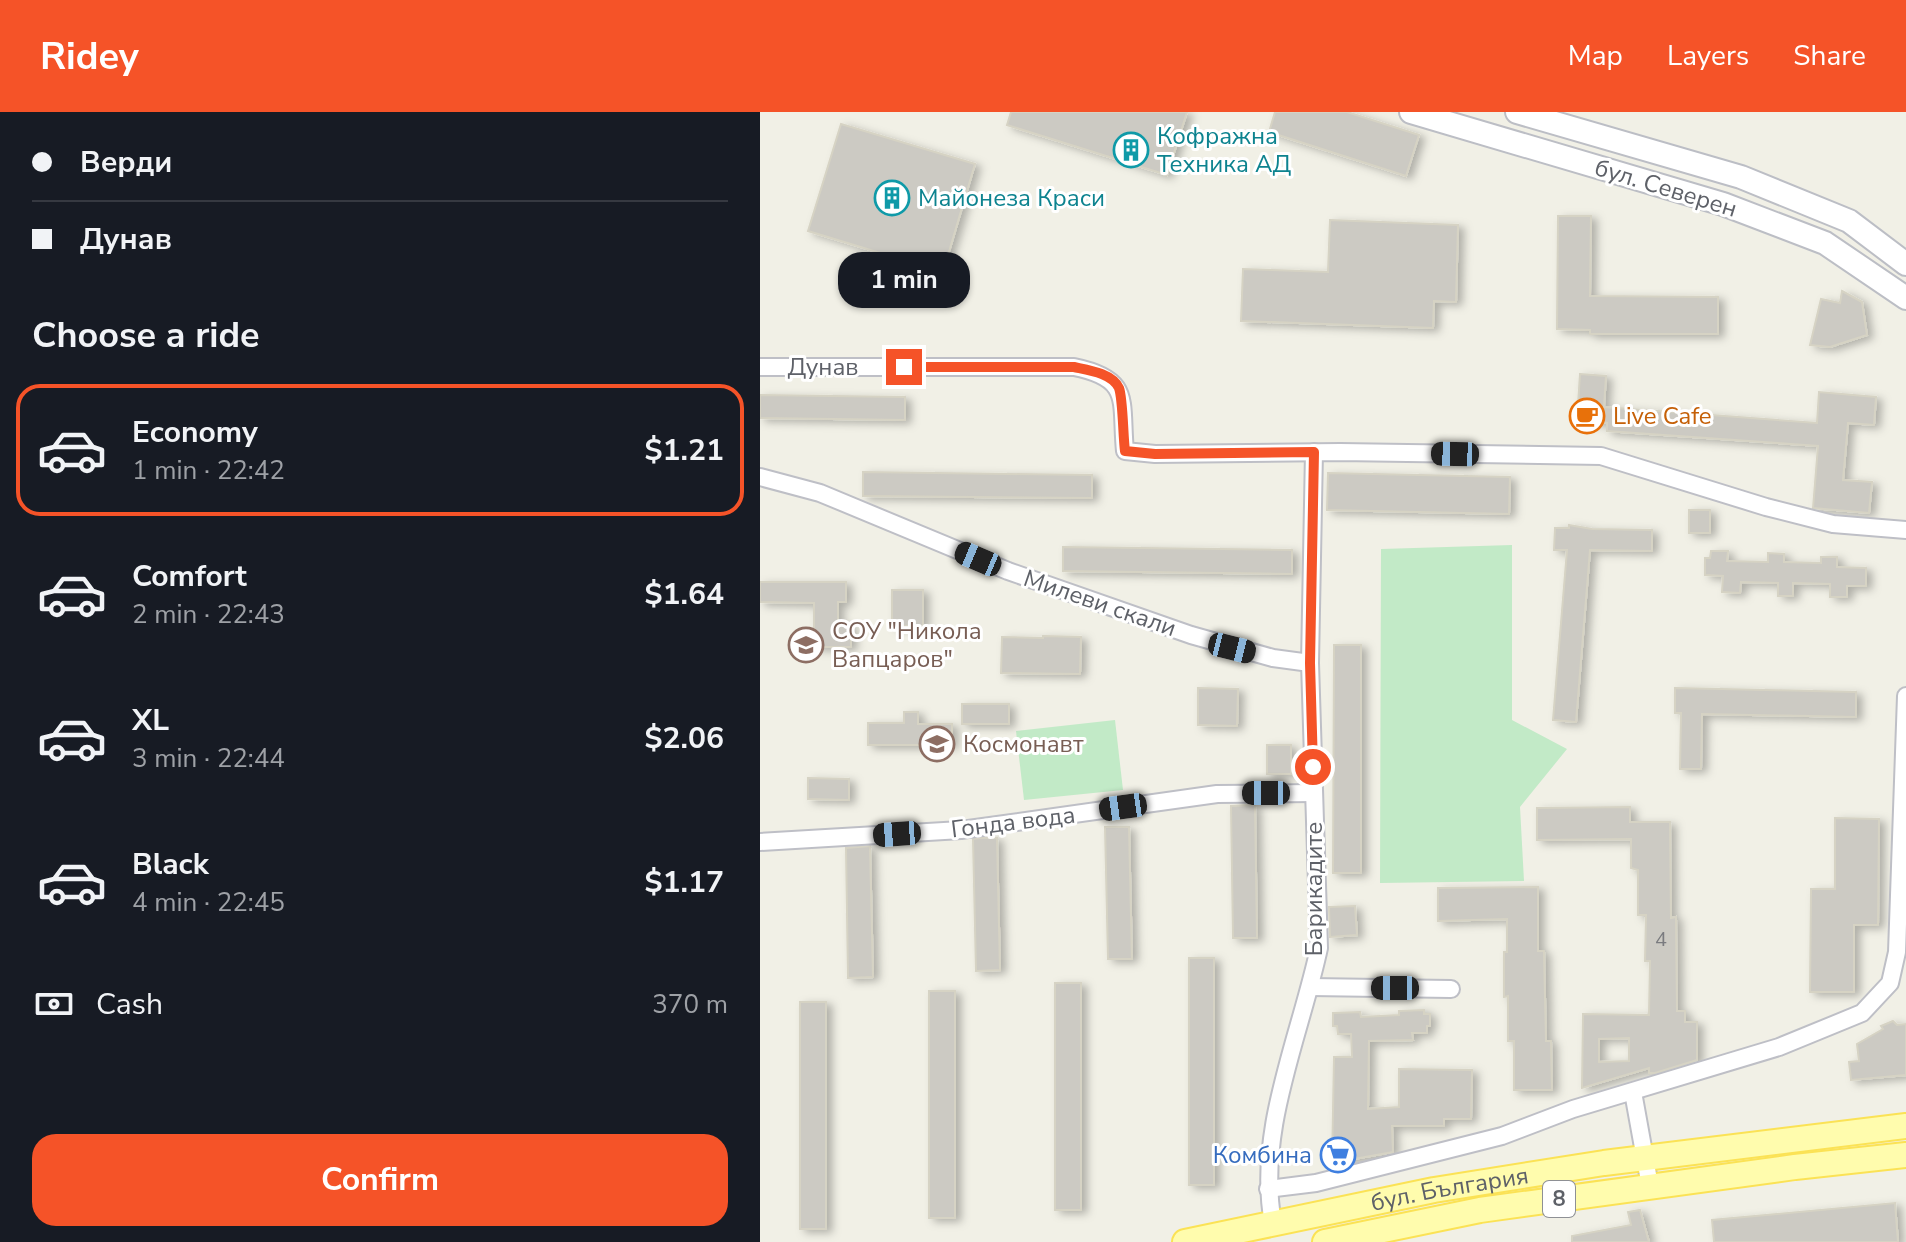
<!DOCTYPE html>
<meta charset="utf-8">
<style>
:root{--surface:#171b24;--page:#20242c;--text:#f1f3f6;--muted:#9ea1a6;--line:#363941;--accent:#f55328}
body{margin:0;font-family:"Nunito Sans",sans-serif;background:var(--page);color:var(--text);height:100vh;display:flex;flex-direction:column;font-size:30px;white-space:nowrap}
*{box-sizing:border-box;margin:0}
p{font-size:26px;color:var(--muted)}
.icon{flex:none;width:44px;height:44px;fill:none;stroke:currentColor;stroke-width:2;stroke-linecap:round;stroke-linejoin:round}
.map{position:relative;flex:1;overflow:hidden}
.panel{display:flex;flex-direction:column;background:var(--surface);width:760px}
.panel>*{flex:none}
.guide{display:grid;align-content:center;height:176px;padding:0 32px;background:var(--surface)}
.end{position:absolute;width:36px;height:36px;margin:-18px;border:10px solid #f55328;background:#fff;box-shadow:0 0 0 4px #fff}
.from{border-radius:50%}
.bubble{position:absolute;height:56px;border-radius:24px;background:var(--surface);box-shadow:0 2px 6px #0004;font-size:26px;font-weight:700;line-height:56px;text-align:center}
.car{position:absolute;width:24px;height:48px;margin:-24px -12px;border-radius:10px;box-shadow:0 0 6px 2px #0007;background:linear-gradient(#222 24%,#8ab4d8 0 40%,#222 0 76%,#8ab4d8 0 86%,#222 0)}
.guide b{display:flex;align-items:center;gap:28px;height:76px;font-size:30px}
.guide b+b{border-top:2px solid var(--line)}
.guide i{width:20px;height:20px;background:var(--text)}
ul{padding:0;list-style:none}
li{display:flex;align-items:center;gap:24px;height:132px;margin:0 16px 12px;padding:0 16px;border:4px solid transparent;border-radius:24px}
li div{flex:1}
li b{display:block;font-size:30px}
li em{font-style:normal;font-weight:700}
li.on{border-color:var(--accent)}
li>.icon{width:72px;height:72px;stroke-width:1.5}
h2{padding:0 32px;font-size:36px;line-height:96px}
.pay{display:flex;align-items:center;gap:20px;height:88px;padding:0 32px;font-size:30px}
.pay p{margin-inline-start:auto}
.cta{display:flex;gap:16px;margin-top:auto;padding:16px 32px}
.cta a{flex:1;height:92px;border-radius:24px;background:var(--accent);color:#fff;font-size:32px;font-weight:700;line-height:92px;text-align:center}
header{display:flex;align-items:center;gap:48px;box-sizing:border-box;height:112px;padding:0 40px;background:var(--accent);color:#fff}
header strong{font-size:38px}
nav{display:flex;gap:44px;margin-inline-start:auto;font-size:28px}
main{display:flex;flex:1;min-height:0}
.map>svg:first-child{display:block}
</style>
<header>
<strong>Ridey</strong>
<nav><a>Map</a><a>Layers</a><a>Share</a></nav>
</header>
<main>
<section class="panel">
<div class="guide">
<b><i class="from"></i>Верди</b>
<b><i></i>Дунав</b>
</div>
<h2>Choose a ride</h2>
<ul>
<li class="on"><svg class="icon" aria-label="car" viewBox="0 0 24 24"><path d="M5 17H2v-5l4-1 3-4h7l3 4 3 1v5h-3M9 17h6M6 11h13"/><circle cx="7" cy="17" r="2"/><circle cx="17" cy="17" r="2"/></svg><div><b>Economy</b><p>1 min · 22:42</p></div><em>$1.21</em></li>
<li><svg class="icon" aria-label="car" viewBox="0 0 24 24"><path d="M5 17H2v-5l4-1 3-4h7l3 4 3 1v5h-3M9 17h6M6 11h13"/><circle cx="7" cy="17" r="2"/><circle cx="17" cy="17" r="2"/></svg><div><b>Comfort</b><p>2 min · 22:43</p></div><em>$1.64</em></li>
<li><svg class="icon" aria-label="car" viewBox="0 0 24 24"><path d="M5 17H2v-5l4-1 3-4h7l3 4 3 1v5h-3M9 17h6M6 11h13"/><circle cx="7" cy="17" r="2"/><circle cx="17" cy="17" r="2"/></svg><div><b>XL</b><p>3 min · 22:44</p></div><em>$2.06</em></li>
<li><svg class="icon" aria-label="car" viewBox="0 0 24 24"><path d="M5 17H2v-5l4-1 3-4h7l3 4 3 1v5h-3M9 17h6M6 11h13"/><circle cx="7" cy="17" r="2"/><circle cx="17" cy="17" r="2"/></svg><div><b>Black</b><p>4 min · 22:45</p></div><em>$1.17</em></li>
</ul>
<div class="pay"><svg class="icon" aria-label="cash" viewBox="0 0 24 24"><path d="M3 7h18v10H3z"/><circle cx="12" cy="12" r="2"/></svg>Cash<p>370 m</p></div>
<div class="cta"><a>Confirm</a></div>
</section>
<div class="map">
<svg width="1146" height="1130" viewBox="0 0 1146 1130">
<defs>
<filter id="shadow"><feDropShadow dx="5.5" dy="3" stdDeviation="4" flood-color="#0004"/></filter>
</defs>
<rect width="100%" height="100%" fill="#f1f0e6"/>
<g fill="#c2eac7">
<polygon points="752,433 752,608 807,637 760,695 764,769 620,771 621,437"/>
<polygon points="355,608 363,678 264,688 256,619"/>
</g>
<g fill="#cccac3" stroke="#d6d3c4" stroke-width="2" fill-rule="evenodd" filter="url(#shadow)">
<polygon points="251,0 427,0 407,63 247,13"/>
<polygon points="515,0 587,0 659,23 646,64 509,20"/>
<polygon points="81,12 215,52 183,160 48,119"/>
<polygon points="798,104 831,104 830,184 958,185 958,222 830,222 830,218 797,217"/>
<polygon points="570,108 698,113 696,190 674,189 673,216 481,209 483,157 568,160"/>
<polygon points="1082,179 1102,190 1107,223 1070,235 1050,233 1061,187 1080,191"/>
<polygon points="820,262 846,264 844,295 1057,311 1059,280 1116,285 1114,313 1088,311 1083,368 1112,370 1109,401 1053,396 1058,334 847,319 847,311 817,308"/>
<polygon points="0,283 145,285 145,308 0,306"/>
<polygon points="103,360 332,363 332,386 103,384"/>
<polygon points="568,361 750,365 749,402 567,398"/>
<rect x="929" y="398" width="21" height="23"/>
<polygon points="809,413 832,417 892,418 892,439 830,438 816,610 793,608 807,438 794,438 795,416 809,416"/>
<polygon points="303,435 532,438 532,462 303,459"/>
<polygon points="951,439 968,439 967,449 1008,450 1008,441 1024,442 1024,450 1061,451 1061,445 1077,445 1077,455 1106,456 1106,474 1087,474 1087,485 1070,485 1070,472 1033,471 1033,484 1018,484 1018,471 981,470 980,481 962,480 963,464 945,463 945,446 950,446"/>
<polygon points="0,470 86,470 86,490 78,490 78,512 91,512 91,535 54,535 54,491 0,490"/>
<rect x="132" y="478" width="31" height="36"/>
<polygon points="283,524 321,525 320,562 241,561 242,525 283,526"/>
<polygon points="574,533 601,533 601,761 573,761"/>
<polygon points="438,576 478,577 477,614 438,613"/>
<polygon points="915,576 1096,580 1096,605 942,602 941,657 920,657 921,601 915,601"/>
<rect x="202" y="592" width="47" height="20"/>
<polygon points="144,600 158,600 158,612 192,612 192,633 108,633 108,611 144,611"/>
<rect x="507" y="633" width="24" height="29"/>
<polygon points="48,666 89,667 89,688 48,687"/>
<polygon points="495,693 497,826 473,826 471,694"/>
<path d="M870,695v15h40l1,96 5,-1 1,94h8v11h12v38l-42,13h-6v-5l-67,20 1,-74 66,1 1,-54h-5l1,-46h-8v-45l-7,-2v-29l-94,1v-32zM869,926v23l-30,1v-23z"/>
<polygon points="1075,706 1119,707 1118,813 1094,813 1094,880 1050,880 1051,777 1075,777"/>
<polygon points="345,715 369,715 372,847 348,847"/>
<polygon points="220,726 237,726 240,858 216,859 213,727"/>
<polygon points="110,734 113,865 88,866 86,736"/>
<polygon points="778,775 778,839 784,839 786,929 791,929 792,978 754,978 754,929 748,929 748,884 744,885 744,840 747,840 747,807 678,809 678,776"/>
<polygon points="595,794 597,823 570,825 569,795"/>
<rect x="429" y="846" width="25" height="227"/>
<rect x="295" y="871" width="26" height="227"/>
<rect x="169" y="879" width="26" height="227"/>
<rect x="40" y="890" width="26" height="227"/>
<polygon points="664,898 664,902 670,902 670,914 667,914 667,921 652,921 653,928 609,929 608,997 639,995 639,957 712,958 711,1007 684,1007 684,1014 632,1014 633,1040 572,1051 574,945 592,945 591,922 578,922 577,914 573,914 573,901 600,900 601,905 639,903 639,899"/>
<polygon points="1133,909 1137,913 1146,912 1146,963 1091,968 1089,950 1099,949 1097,932 1123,917 1121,914"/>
<polygon points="1135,1091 1138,1130 954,1130 952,1108"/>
<polygon points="880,1098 889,1130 812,1130 812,1124 871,1113 868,1100"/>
</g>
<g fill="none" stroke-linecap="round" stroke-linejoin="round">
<g stroke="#bebfc6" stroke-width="20">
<g id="minor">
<path d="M0,255h314c59,12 46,34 51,84l30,3 185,-2 261,4 165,51 67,17 73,6"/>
<polyline points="0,365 60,381 248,459 431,523 513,546 550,551"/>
<polyline points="0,730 201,718 457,682 554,681"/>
<polyline points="550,875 691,877"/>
<polyline points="873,980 890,1074"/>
<polyline points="508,1077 556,1071 742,1024 813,997 1019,935 1102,901 1130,871 1137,840 1146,584"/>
<path d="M513,1111c-17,-92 27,-186 46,-275l-9,-285 4,-211"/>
</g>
</g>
<g stroke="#bcbec5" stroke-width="26">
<g id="secondary">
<polyline points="651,0 963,92 1065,131 1146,186"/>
<polyline points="757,0 981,65 1089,109 1146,152"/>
</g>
</g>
<g stroke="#fbe255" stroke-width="28">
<g id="primary">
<path id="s1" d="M425,1130l249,-52 170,-27 302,-37"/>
<polyline points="565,1130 720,1098 1035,1055 1146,1043"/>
</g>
</g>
<use href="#minor" stroke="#fff" stroke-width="16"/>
<use href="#secondary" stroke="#fff" stroke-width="22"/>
<use href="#primary" stroke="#fffcad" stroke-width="24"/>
</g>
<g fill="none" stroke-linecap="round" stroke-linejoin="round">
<path stroke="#f55328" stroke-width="10" d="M144,255h170c14,3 38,6 45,21 4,11 4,49 6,63l30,3 159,-2 -4,211 3,104"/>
</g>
<defs>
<g id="building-ring" transform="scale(1.8)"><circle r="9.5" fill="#fff" stroke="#0f9aa8" stroke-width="1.5"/><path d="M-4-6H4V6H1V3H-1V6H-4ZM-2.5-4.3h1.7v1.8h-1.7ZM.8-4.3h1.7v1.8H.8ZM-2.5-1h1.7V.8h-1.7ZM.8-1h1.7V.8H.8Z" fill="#0f9aa8"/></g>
<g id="cafe-ring" transform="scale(1.8)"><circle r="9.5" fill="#fff" stroke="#e8710a" stroke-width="1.5"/><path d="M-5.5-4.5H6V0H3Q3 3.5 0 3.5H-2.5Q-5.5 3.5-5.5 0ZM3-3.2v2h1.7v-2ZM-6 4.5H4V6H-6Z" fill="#e8710a"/></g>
<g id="school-ring" transform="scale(1.8)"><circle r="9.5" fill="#fff" stroke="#8d6e63" stroke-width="1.5"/><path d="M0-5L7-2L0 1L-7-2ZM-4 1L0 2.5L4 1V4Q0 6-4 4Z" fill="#8d6e63"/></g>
<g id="supermarket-ring" transform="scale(1.8)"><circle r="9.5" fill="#fff" stroke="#3f7fe0" stroke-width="1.5"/><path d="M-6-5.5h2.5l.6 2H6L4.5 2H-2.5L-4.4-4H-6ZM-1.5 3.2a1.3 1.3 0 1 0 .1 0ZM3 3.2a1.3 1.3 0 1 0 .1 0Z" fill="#3f7fe0"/></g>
</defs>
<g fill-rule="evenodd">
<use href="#building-ring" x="371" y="38"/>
<use href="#building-ring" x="132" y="86"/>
<use href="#cafe-ring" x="827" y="304"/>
<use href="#school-ring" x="46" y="533"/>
<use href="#school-ring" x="177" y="632"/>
<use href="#supermarket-ring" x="578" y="1043"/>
</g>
<g text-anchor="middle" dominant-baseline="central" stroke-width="6" stroke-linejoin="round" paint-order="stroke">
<g font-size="20" fill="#7a7b7f">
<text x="901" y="827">4</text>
</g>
<rect fill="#fff" stroke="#8e9095" stroke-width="2" x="783" y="1069" width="32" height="36" rx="6"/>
<g font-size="22" font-weight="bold" fill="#5e6168">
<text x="799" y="1087">8</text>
</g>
<g font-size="24" fill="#0d838f" stroke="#fff" text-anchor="start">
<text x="397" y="24">Кофражна<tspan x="397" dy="28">Техника АД</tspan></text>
<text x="158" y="86">Майонеза Краси</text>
</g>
<g font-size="24" fill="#5e6168" stroke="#fff">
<text transform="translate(906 76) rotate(17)">бул. Северен</text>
<text x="63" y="255">Дунав</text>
<text transform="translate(340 491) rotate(19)">Милеви скали</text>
<text transform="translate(253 710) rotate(-7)">Гонда вода</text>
<text transform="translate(554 777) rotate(-90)">Барикадите</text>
<text stroke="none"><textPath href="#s1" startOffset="270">бул. България</textPath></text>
</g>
<g font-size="24" fill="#c56008" stroke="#fff" text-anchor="start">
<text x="853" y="304">Live Cafe</text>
</g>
<g font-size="24" fill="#785e54" stroke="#fff" text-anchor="start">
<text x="72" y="519">СОУ "Никола<tspan x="72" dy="28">Вапцаров"</tspan></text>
<text x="203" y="632">Космонавт</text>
</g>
<g font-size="24" fill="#366cbe" stroke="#fff" text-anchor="end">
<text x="552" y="1043">Комбина</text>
</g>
</g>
</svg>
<i class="end from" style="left:553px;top:655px"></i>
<i class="end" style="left:144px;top:255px"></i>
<div class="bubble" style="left:78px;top:140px;width:132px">1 min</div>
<i class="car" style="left:695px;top:342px;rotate:271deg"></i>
<i class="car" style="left:218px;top:447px;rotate:293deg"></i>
<i class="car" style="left:472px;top:536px;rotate:104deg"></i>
<i class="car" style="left:506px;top:681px;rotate:270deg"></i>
<i class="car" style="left:363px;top:695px;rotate:262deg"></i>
<i class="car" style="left:137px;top:722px;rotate:266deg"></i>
<i class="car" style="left:635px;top:876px;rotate:270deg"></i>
</div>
</main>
